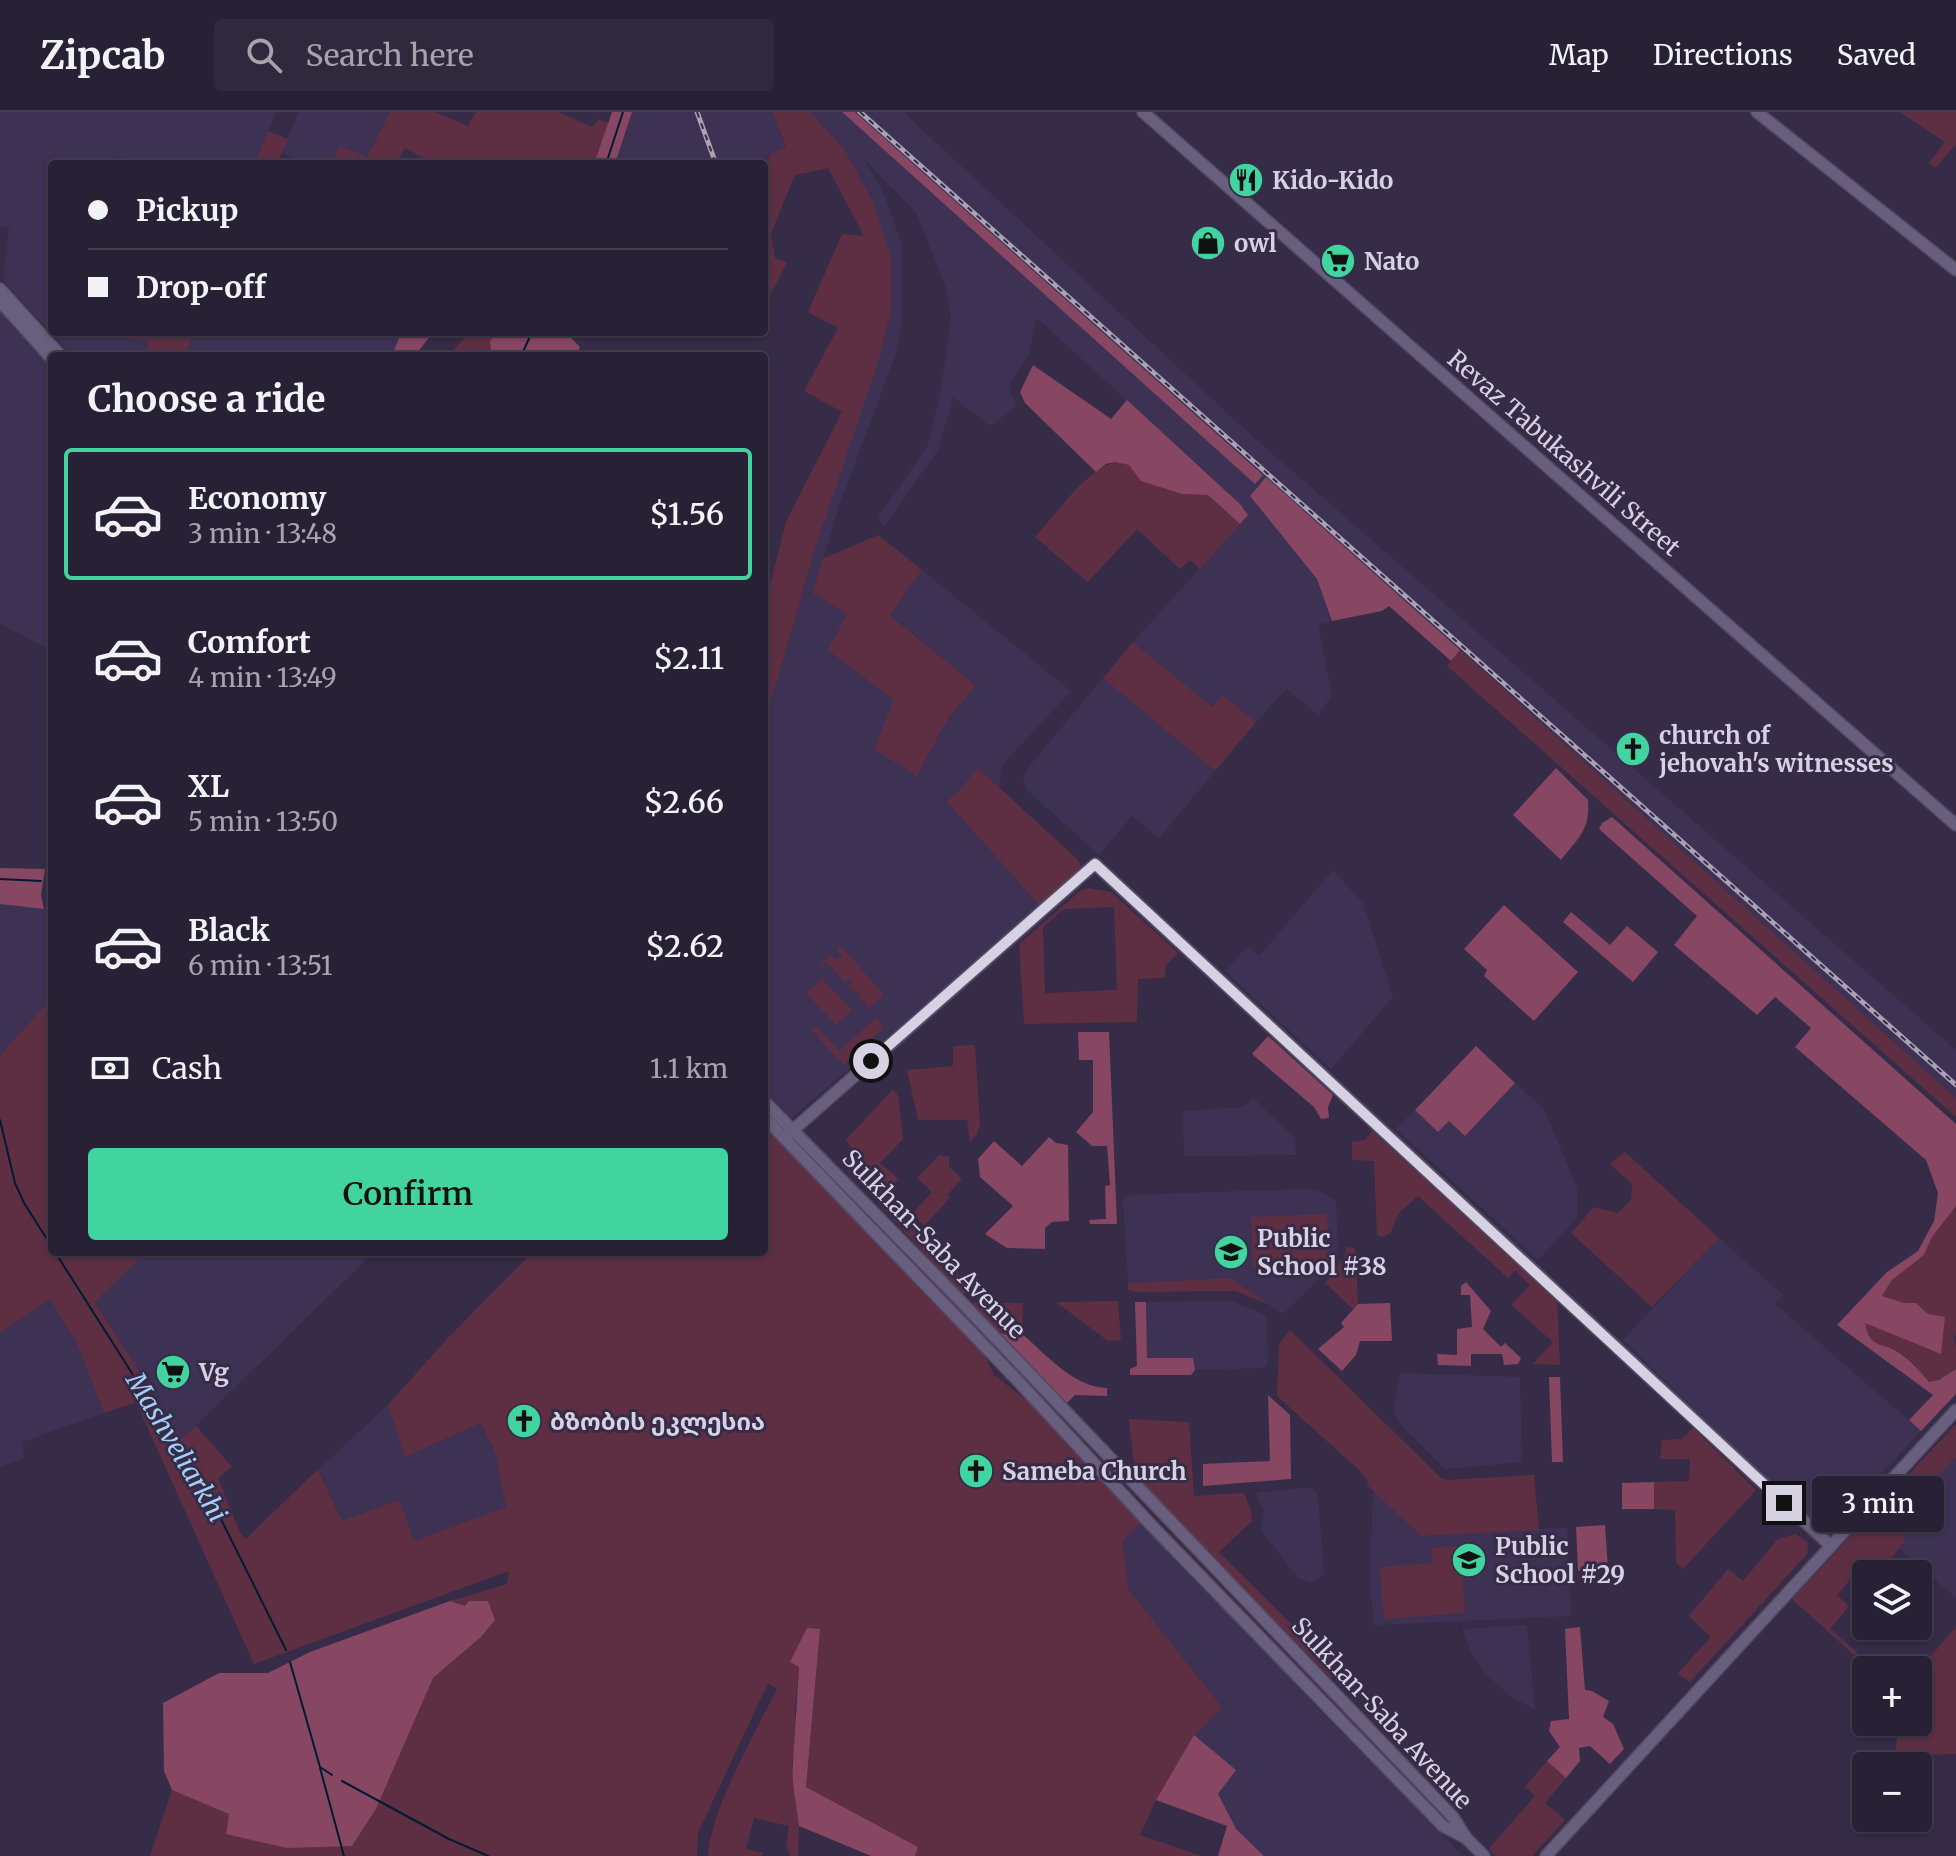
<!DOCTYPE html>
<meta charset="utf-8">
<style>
:root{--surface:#282135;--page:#30293d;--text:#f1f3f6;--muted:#a5a3ad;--line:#443e50;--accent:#41d4a1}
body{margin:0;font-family:Merriweather,"Noto Sans Georgian",serif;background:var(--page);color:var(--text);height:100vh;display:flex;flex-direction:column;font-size:30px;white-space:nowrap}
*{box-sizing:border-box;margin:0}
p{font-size:26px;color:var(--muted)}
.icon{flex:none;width:44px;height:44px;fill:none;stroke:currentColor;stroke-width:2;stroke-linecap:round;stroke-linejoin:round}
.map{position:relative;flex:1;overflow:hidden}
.panel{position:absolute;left:48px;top:240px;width:720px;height:904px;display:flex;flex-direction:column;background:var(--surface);border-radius:8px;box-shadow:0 2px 6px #0004,0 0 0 2px var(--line)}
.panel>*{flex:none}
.guide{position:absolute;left:48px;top:48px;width:720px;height:176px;border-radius:8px;box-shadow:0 2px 6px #0004,0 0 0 2px var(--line);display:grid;align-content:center;height:176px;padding:0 40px;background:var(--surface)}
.fabs{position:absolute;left:1852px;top:1448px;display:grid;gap:16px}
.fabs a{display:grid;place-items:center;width:80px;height:80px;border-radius:8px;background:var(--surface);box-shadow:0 2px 6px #0004,0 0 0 2px var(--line);font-size:40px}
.end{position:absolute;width:36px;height:36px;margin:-18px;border:10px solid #d6d1e3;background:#111;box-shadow:0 0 0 4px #111}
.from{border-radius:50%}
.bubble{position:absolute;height:56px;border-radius:8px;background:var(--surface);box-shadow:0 2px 6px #0004,0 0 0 2px var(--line);font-size:26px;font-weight:600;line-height:56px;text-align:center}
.guide b{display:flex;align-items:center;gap:28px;height:76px;font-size:30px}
.guide b+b{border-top:2px solid var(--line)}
.guide i{width:20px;height:20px;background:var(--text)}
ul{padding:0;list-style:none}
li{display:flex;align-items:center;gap:24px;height:132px;margin:0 16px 12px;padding:0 24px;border:4px solid transparent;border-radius:8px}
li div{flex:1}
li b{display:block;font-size:30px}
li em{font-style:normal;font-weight:600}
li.current{border-color:var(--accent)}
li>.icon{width:72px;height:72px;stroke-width:1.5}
h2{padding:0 40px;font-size:36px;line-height:96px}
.pay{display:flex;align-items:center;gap:20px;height:88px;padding:0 40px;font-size:30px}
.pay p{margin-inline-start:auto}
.button{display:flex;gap:16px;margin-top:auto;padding:16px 40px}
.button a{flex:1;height:92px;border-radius:8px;background:var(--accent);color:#111;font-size:32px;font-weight:600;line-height:92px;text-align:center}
header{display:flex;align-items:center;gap:48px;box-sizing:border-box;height:112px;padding:0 40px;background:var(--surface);border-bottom:2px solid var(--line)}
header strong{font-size:38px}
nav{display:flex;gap:44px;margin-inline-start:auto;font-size:28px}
.search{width:560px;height:72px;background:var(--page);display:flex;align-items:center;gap:20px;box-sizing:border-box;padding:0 28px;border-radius:8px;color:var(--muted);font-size:30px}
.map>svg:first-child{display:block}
</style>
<header>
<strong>Zipcab</strong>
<div class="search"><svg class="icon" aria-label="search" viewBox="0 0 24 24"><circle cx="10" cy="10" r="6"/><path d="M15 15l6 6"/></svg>Search here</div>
<nav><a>Map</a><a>Directions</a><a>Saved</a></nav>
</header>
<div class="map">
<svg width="1956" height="1744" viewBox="0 0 1956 1744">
<rect width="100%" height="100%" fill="#362c47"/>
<g fill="#3e3254">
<polygon points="0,0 276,0 254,52 205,52 113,45 112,52 52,52 52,220 100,220 100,223 149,229 147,244 72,244 3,168 9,116 0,114"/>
<polygon points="299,0 390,0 366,46 341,35 331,52 307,52 281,41"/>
<polygon points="632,0 773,0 786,37 770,42 764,75 764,52 615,52"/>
<polygon points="810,0 842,0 1255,371 1263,363 855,0 903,0 1250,322 1956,938 1956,986 1266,365 1250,384 1317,467 1332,509 1318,513 1332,583 1318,603 1287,577 1256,610 1223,583 1213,596 1133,530 1248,403 1241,393 1037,206 1028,244 1010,271 1011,283 1017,294 990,314 953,285 938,338 884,415 878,406 928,333 941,277 951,207 946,176 917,102 863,46 884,82 901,131 902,205 897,239 839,394 813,480 847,502 829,538 894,588 918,663 949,605 976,574 890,502 922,458 1071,579 1003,652 999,675 978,657 958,680 946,689 1041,795 791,1006 764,979 764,664 768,652 764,644 764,617 813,443 879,248 891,197 844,37"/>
<polygon points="0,197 52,254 52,547 48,537 0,512"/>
<polygon points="194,220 401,220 392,244 185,244"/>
<polygon points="1103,566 1215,659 1159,726 1132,704 1099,743 1027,678 1023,666 1028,656"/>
<polygon points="1333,758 1363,791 1393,885 1331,957 1225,859 1248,834 1259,844"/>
<polygon points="0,792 44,797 52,805 52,886 0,943"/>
<polygon points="1515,971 1544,997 1577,1076 1577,1106 1538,1148 1396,1017 1415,998 1438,1020 1449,1009 1465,1024"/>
<polygon points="1253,986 1295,1027 1296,1043 1184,1044 1183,999 1244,995"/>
<polygon points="1304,1077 1318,1078 1336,1088 1338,1134 1335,1147 1327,1159 1283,1202 1230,1166 1128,1171 1123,1088 1131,1083"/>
<polygon points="1719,1126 1783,1183 1775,1192 1921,1319 1824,1422 1623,1228"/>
<polygon points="146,1140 374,1140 182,1327 95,1190"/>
<polygon points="50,1187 77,1232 104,1301 22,1330 24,1346 0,1355 0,1221"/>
<polygon points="1232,1189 1263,1202 1267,1207 1268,1251 1264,1256 1195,1258 1193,1246 1147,1247 1146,1190"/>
<polygon points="1400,1261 1520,1265 1522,1350 1445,1357 1402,1314 1393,1301"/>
<polygon points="388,1293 405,1345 481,1311 496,1343 506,1395 414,1429 342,1409 319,1357"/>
<polygon points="1956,1345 1956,1486 1900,1437 1906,1428 1899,1417 1939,1363"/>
<polygon points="1303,1376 1312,1377 1318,1383 1324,1463 1311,1471 1298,1466 1261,1418 1264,1400 1256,1381"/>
<polygon points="1373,1378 1421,1424 1567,1416 1571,1504 1374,1513 1370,1472"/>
<polygon points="1142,1409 1314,1592 1463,1744 1264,1744 1235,1717 1218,1682 1235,1658 1194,1623 1222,1595 1129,1478 1122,1430"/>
<polygon points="1527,1513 1535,1598 1509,1583 1485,1561 1470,1538 1463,1517"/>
</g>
<g fill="#5e2f43" fill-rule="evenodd">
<polygon points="390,0 435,0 468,14 476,0 558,0 592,15 599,7 610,11 594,52 419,52 423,46 405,36 396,52 331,52 340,34 367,45"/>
<polygon points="773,0 810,0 844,37 873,90 891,146 891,197 879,248 813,443 766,608 764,608 764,497 786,410 842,300 804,279 838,216 808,200 842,122 864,124 828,56 795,63 771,121 775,146 787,151 764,194 764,75 770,42 786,36"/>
<polygon points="1900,0 1956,0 1956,32 1935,56 1929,51 1945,30"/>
<polygon points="268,19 288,27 277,52 254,52"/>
<polygon points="100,220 194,220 185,244 147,244 148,229 100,223"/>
<polygon points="471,220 494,220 490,230 491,244 447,244"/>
<path d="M1115,350l14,3 13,16 40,13 26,1 32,29 -40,45 -10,-9 -10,9 -43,-40 -49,53 -53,-45c20,-22 52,-68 80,-75z"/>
<polygon points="878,423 922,458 890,503 976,574 949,605 917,664 874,637 894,588 828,538 847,502 813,481 822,447"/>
<polygon points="1133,530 1212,595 1223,583 1256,610 1215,659 1103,566"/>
<polygon points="1460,538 1956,986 1956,1005 1447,554"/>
<polygon points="978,656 1077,747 1081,754 1075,763 1041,795 946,689 958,680"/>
<path d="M1088,776l23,4 67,61 -12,12 -2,13 -26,1 -1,43 -113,2 -5,-80 61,-53zM1114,795l3,83 -72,3 -2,-66 21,-18z"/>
<polygon points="841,834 884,883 869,896 857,883 861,879 855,881 848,874 853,870 850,866 845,870 826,850 816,856 830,843 837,849 842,844 837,838"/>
<polygon points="822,867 852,898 836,913 806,881"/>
<path d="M52,886v254h94l-51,50 87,137 14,-13 36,41 -14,11 22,55 6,6 72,-70 24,52 57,-21 15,41 92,-34 -10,-52 -15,-32 -76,34 -17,-52 57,-64 88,-89h231v-125l218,223 12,25 35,27 113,119 -20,21 7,48 93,117 -28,29 -38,64 -16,35 62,21h-287l3,-9 -112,-60 14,-157 -21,36 -4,43 1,33 -4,22 7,62 -1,30h-8l-4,-10 3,-20 -35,-8 -8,31 18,4 -4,3h-52c3,-48 47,-123 69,-167l-9,-6 -70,150 -1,23h-547l22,-66 58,24 -4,19 126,13 24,-37 57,-131 48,-41 -16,-31 -15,-5 57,-17 2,-13 -255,93 -118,-262 -32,11 -27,-69 -27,-45 -50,34v-278z"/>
<polygon points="876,906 884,915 843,953 811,917 815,914 839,939"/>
<polygon points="975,933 980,1013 977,1022 970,1030 967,1008 918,1008 907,958 953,954 953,934"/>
<polygon points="893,977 898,984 903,1027 880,1051 899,1067 891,1075 889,1089 973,1178 962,1182 843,1053 855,1042 846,1028"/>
<polygon points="1372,1019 1557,1189 1560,1253 1533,1252 1553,1230 1511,1193 1530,1173 1515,1158 1508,1166 1418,1084 1398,1102 1391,1120 1383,1125 1377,1123 1374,1049 1352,1048 1352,1030 1365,1028"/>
<polygon points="1625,1040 1719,1126 1652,1195 1571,1121 1594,1095 1618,1101 1631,1088 1632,1072 1610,1052"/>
<polygon points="939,1043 949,1045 949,1055 962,1067 947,1083 950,1086 924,1114 913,1101 932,1080 917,1066"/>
<path d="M1956,1094v129l-3,2 3,9v23l-17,11 -10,2c-8,-10 -17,-21 -28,-29 -18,-12 -31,-2 -37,-31l76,31 -12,-39 -12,-11h-12l-22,-7 10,-16 32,-25 8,-18z"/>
<polygon points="1327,1102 1330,1151 1253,1155 1251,1105"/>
<polygon points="1347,1135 1355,1136 1358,1192 1353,1197 1325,1171 1344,1146"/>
<polygon points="1230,1166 1270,1193 1235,1179 1137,1180 1128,1178 1128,1171"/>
<polygon points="1118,1189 1121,1228 1108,1229 1056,1190"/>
<path d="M972,1191h51l-1,31c-21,9 -37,-17 -50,-31z"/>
<polygon points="1290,1218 1440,1365 1447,1368 1534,1363 1539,1418 1421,1424 1368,1374 1367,1367 1360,1359 1277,1284 1279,1235 1281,1229"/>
<polygon points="1129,1307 1189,1310 1194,1384 1244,1381 1251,1398 1252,1409 1219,1440 1337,1558 1331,1566 1135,1367 1138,1362 1134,1352"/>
<polygon points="1956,1312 1956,1345 1939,1363 1899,1417 1906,1428 1878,1462 1868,1462 1860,1456 1837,1483 1849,1494 1830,1517 1877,1558 1871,1558 1792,1487"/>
<polygon points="1693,1316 1756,1378 1683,1457 1676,1451 1675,1398 1654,1397 1654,1370 1689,1369 1690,1347 1660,1347 1662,1328 1682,1327"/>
<polygon points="1796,1422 1808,1431 1807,1442 1690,1570 1677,1562 1711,1525 1689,1504 1728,1457 1743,1469 1778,1427"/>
<polygon points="1460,1434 1465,1501 1384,1507 1380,1455 1432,1451 1431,1436"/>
<polygon points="1956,1515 1956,1642 1895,1644 1899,1610 1918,1610 1918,1559"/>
<polygon points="1547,1649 1566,1666 1545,1691 1565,1708 1532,1744 1496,1744 1489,1737 1535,1684 1525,1675"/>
</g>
<g fill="#874662">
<polygon points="612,0 632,0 615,52 594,52"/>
<polygon points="842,0 855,0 1263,363 1255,372"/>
<polygon points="401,220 433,220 415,244 392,244"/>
<polygon points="494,220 565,220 580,235 576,244 491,244 490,230"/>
<polygon points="1033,253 1111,307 1127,288 1241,393 1248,403 1240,412 1208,383 1182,382 1141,369 1129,353 1115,350 1106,352 1096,360 1025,291 1020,280"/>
<polygon points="1266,365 1460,538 1451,549 1389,494 1382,499 1332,509 1317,467 1250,384"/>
<path d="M1556,656l32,32c2,31 -9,37 -27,60l-48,-45z"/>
<path d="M1612,705l344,307v82l-24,31 -8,18 -32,25 -10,16 22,7h12l12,11 17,3 -4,37 -76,-31c5,28 19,18 36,31 11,8 20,18 28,28l10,-2 17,-11v25l-35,37 -12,-11 24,-25 -96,-70 50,-53 31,-21 16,-30 4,-28 -12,-33 -131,-113 16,-19 -36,-31 -18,18 -83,-70 23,-29 -98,-87 3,-6z"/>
<polygon points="0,756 45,757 41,783 44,797 0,792"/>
<polygon points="1504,793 1578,860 1534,909 1484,864 1487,858 1464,837"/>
<polygon points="1571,800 1610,833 1627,814 1658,840 1633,870 1563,810"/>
<polygon points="1078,920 1109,920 1117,1112 1090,1112 1089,1108 1106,1107 1105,1074 1110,1073 1107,1034 1092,1034 1076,1020 1093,1000 1093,948 1079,948"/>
<polygon points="1268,924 1333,983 1328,995 1329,1006 1321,1007 1314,995 1252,942"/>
<polygon points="1476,934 1515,971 1465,1024 1449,1009 1438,1020 1415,998"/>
<polygon points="1049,1025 1056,1031 1068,1033 1069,1109 1052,1110 1045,1116 1045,1137 1007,1136 985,1122 1013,1094 980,1065 978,1047 994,1029 1022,1054"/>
<polygon points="1466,1170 1491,1199 1483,1217 1501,1235 1505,1231 1521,1246 1518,1252 1504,1253 1502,1242 1471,1242 1471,1254 1438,1253 1437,1242 1457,1243 1457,1217 1472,1215 1470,1183 1461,1183 1461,1174"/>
<polygon points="1135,1190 1146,1190 1147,1246 1193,1246 1195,1258 1191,1263 1130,1263 1130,1257 1137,1254"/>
<polygon points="1390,1191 1392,1229 1360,1229 1356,1243 1342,1259 1318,1237 1344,1215 1341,1211 1358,1192"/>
<path d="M1000,1221l15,4 7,-3c25,21 51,53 85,54v8l-32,-1 -9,9z"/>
<polygon points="1549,1265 1560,1265 1563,1350 1552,1350"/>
<polygon points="1268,1283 1290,1303 1291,1367 1203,1374 1203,1352 1270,1349"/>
<polygon points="1654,1370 1654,1397 1622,1397 1622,1371"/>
<polygon points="1605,1413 1608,1457 1578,1459 1576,1415"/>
<polygon points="450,1489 465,1494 469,1489 488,1489 495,1508 481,1525 433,1566 376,1697 352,1734 287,1736 226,1722 229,1702 172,1678 164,1659 163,1591 219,1561 268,1561 310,1540"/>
<polygon points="1580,1515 1585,1578 1592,1579 1609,1589 1603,1605 1613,1612 1624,1637 1610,1652 1590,1634 1579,1636 1580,1649 1566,1666 1547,1649 1560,1635 1549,1619 1551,1609 1569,1607 1565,1517"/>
<path d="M807,1516l13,1 -14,158 112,60 -3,9h-44l-72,-30c-2,-20 -8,-43 -6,-64 2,-31 4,-63 6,-95l-9,-5z"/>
<polygon points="1194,1623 1236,1658 1218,1682 1236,1717 1264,1744 1218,1744 1227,1714 1156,1688"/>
</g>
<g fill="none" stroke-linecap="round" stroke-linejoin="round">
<g stroke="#001b32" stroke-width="2">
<polyline points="606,52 623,0"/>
<polyline points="521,244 532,220"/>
<polyline points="0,767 41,769"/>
<polyline points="0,1008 15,1071 24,1091 52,1135"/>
<polyline points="55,1140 208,1381 286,1538"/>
<polyline points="290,1550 320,1655 332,1663"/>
<polyline points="320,1656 344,1744"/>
<polyline points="342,1669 449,1727 488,1744"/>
</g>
<g stroke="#514860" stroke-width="14">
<g id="secondary">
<polyline points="1143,0 1956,713"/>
<polyline points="1757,0 1956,158"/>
<polyline points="0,177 61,244"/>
<polyline points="0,189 52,247"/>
<polyline points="764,989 947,1175 1453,1705 1466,1726 1484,1744"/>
<polyline points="764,1005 1018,1269 1152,1414 1443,1714 1466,1726"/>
<polyline points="784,1026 1095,752 1831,1434"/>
<polyline points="1546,1744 1956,1298"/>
</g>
</g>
<use href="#secondary" stroke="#685e7d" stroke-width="11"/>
<g stroke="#a9a2b7" stroke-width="5">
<g id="rail">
<polyline points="697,0 716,52"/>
<polyline points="860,0 1956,973"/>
</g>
</g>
<use href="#rail" stroke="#362c47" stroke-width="2" stroke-dasharray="6" stroke-linecap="butt"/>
</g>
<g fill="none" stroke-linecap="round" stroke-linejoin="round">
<polyline stroke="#d6d1e3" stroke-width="10" points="871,949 1095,752 1784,1391"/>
</g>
<defs>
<g id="restaurant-disc" transform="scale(1.8)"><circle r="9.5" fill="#41d4a1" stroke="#362c47"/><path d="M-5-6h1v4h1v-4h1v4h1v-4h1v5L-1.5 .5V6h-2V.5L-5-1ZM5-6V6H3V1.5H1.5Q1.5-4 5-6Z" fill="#111"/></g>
<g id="shop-disc" transform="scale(1.8)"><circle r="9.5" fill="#41d4a1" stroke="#362c47"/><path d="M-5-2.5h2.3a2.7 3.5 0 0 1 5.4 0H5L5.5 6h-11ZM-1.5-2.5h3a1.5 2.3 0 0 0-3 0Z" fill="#111"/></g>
<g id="supermarket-disc" transform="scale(1.8)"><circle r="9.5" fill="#41d4a1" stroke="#362c47"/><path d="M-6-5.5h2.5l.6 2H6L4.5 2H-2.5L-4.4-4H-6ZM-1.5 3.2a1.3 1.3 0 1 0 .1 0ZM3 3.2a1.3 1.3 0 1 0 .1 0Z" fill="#111"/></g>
<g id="church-disc" transform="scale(1.8)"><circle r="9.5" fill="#41d4a1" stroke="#362c47"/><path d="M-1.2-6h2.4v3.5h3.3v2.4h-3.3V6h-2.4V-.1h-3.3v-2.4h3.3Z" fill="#111"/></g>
<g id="school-disc" transform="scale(1.8)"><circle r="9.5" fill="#41d4a1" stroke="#362c47"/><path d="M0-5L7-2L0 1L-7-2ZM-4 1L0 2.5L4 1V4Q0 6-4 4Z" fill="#111"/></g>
</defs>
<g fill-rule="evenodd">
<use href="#restaurant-disc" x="1246" y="68"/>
<use href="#shop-disc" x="1208" y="131"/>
<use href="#supermarket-disc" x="1338" y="149"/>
<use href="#church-disc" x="1633" y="637"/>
<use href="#school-disc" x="1231" y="1140"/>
<use href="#supermarket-disc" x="173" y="1260"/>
<use href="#church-disc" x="524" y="1309"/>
<use href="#church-disc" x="976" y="1359"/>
<use href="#school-disc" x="1469" y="1448"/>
</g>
<g text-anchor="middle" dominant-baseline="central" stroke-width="6" stroke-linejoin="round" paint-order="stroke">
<g font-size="24" font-weight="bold" fill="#d6d1e3" stroke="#362c47" text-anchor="start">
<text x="1272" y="68">Kido-Kido</text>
<text x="1234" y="131">owl</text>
<text x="1364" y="149">Nato</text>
<text x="1659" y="623">church of<tspan x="1659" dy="28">jehovah's witnesses</tspan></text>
<text x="1257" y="1126">Public<tspan x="1257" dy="28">School #38</tspan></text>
<text x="199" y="1260">Vg</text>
<text x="550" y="1309">ბზობის ეკლესია</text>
<text x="1002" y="1359">Sameba Church</text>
<text x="1495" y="1434">Public<tspan x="1495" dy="28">School #29</tspan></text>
</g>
<g font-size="24" fill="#d6d1e3" stroke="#362c47">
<text transform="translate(1564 341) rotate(41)">Revaz Tabukashvili Street</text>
<text transform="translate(934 1132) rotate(46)">Sulkhan-Saba Avenue</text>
<text transform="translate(1382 1601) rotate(47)">Sulkhan-Saba Avenue</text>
</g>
<g font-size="26" font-style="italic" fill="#a2d0f9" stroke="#362c47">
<text transform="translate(177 1335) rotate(59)">Mashveliarkhi</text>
</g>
</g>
</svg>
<div class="fabs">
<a><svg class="icon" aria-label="layers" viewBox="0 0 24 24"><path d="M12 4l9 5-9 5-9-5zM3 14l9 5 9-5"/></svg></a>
<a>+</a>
<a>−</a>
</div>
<i class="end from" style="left:871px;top:949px"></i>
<i class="end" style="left:1784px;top:1391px"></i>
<div class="bubble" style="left:1812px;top:1364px;width:132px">3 min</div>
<div class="guide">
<b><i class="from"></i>Pickup</b>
<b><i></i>Drop-off</b>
</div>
<section class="panel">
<h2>Choose a ride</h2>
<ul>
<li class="current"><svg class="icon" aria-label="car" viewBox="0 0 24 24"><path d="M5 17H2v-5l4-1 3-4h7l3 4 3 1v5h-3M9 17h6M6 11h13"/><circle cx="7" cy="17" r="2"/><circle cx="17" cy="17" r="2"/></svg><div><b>Economy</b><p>3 min · 13:48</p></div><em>$1.56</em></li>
<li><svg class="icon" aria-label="car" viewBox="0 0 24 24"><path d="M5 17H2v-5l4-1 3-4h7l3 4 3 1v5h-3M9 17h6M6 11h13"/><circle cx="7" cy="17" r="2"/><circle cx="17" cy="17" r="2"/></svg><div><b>Comfort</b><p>4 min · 13:49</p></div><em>$2.11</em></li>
<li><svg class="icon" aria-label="car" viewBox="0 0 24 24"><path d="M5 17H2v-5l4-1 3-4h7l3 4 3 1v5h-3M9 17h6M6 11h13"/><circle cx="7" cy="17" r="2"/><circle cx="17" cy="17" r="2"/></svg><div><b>XL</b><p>5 min · 13:50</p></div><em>$2.66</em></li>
<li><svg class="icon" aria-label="car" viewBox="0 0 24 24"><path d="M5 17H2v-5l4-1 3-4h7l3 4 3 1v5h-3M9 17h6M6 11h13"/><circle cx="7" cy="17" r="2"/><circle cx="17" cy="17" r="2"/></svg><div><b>Black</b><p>6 min · 13:51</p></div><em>$2.62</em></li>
</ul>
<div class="pay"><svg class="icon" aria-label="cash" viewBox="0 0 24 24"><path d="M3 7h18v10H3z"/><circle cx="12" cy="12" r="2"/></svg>Cash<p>1.1 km</p></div>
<div class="button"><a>Confirm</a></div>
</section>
</div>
